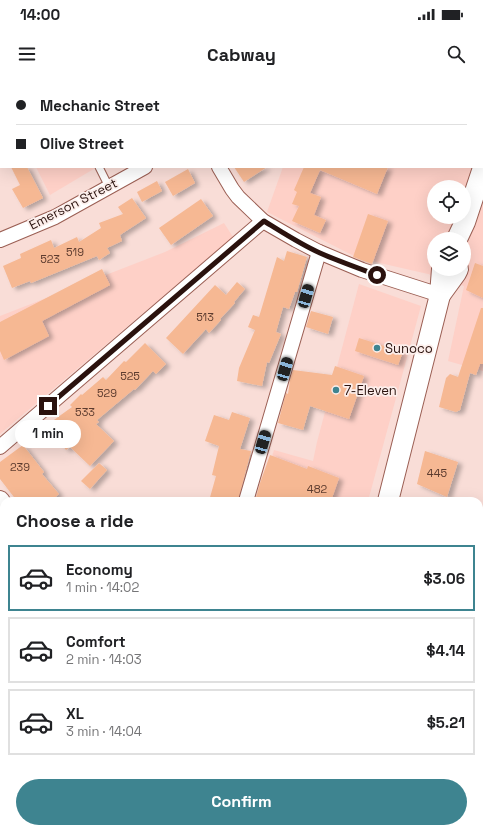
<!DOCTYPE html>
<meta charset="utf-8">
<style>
:root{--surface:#fff;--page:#f6f6f6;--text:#202124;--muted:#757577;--line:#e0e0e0;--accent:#3e8490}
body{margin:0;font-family:"Space Grotesk",sans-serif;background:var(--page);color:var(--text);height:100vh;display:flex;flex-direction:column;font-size:15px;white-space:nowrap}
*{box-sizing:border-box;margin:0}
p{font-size:13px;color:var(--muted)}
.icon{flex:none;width:22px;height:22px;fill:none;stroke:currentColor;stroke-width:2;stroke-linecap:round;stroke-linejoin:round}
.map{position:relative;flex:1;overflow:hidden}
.panel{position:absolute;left:0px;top:417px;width:483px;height:336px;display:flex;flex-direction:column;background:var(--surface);border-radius:12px 12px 0 0;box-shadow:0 4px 16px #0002}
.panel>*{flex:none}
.banner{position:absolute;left:0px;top:0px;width:483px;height:88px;box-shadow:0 4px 16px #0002;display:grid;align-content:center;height:88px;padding:0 16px;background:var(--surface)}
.buttons{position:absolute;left:427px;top:100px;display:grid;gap:8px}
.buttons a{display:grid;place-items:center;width:44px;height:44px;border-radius:50%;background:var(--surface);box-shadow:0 4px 16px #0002;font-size:20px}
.end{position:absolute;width:18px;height:18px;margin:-9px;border:5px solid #2a120e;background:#fff;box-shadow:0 0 0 2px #fff}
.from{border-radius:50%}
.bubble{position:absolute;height:28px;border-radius:14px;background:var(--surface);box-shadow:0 4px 16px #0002;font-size:13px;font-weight:700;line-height:28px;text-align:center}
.car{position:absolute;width:12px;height:24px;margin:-12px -6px;border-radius:5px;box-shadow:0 0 3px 1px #0007;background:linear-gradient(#222 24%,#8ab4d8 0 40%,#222 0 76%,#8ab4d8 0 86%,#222 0)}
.banner b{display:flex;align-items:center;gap:14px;height:38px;font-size:15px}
.banner b+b{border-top:1px solid var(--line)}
.banner i{width:10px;height:10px;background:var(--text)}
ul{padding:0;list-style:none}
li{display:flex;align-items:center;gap:12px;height:66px;margin:0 8px 6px;padding:0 8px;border:2px solid var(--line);border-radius:0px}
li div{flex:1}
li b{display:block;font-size:15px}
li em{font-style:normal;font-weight:700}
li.selected{border-color:var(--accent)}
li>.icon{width:36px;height:36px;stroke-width:1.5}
h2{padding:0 16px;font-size:18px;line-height:48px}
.primary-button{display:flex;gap:8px;margin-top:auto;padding:8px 16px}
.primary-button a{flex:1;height:46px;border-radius:24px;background:var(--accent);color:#fff;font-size:16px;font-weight:700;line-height:46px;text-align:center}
.status{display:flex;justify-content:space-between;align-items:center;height:28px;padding:0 20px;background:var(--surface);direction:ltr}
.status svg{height:11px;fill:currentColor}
header{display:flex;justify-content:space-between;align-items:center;height:52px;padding:0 16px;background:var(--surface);font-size:18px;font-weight:700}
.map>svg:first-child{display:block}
</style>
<div class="status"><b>14:00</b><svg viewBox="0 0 49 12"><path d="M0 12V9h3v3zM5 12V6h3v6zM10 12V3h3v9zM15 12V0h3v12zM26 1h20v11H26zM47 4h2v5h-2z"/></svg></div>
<header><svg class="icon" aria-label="menu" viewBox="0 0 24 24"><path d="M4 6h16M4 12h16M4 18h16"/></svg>Cabway<svg class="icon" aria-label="search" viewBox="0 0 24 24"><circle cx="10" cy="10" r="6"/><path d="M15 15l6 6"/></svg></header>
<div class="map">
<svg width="483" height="753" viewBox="0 0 483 753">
<defs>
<filter id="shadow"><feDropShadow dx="4.5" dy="2.5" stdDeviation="2" flood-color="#0004"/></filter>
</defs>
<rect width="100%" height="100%" fill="#f9ddd7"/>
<g fill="#fed0c7" fill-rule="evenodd">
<path d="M339,0h144v291l-35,-10 16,-75 -36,-12 -70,-16 -91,-46 16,-45h199v-86h-144zM434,107h30v30h-30zM434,159h30v30h-30z"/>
<polygon points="36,87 97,87 50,115"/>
<polygon points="224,143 233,157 0,354 0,236 165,172"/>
<polygon points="359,204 421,226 368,421 258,421 274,370 313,381 317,362"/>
<polygon points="242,749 288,749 286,753 240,753"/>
</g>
<g fill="#f6b893" filter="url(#shadow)">
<polygon points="11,87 27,87 43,118 23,128 12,109 20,105"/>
<polygon points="234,87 267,87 244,102"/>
<polygon points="304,87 388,87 377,114 320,90 310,113 321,117 314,135 326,140 320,153 292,141 299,126 292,124 297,112 294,110"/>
<polygon points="188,89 195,103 173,116 165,102"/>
<polygon points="157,101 162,111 142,122 137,112"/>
<polygon points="132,118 146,138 120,155 122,161 107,168 110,173 99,180 97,176 31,203 30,201 12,208 3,186 21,178 20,174 51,160 54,168 77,157 79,162 101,148 99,143 123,134 118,127"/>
<polygon points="201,119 213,136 171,165 159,148"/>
<polygon points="368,134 388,141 372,184 353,177"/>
<polygon points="287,171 307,177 297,212 295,212 289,229 283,227 276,252 281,254 269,283 267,282 262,306 237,301 239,288 255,250 248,247 253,235 259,237 277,177 284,181"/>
<polygon points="475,183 483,186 483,218 466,210"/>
<polygon points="102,189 110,205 42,241 49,256 4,280 0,271 0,242"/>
<polygon points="237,202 245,209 234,222 235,223 220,239 221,240 209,253 206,249 183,274 166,258 215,205 226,215"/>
<polygon points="481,228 483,228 483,284 480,284 476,295 470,293 460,330 456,332 439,327 446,298 450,294 458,297"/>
<polygon points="311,231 333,237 328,254 306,247"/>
<polygon points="359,258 403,272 398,285 355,271"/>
<polygon points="145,263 166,284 156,294 153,291 135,310 134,309 97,340 99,342 96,344 114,361 90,386 70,367 66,370 47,345 72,327 70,325 81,314 82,315 103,297 106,300 124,281 126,282"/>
<polygon points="335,286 364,296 349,339 310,326 303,350 278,343 286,313 288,314 290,300 293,290 332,295"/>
<polygon points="232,332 250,338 240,369 251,371 245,394 238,421 209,421 216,396 212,395 219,366 205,361 214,335 229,340"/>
<polygon points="23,365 44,392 42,394 59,414 51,421 17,421 0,399 0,382"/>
<polygon points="425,371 458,382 447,417 417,404"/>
<polygon points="270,375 307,389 308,386 339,398 331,421 255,421 260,403"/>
<polygon points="99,383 107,390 90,409 81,401"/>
</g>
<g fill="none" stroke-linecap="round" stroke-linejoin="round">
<g stroke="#9b5f54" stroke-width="9">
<g id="service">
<polyline points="21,0 21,1"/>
<polyline points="115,0 115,1"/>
<polyline points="93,1 95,0"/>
<polyline points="99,87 109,107"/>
</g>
</g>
<g stroke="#9b5f54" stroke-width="16">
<g id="minor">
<polyline points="168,0 169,1"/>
<polyline points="219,87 232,109 238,117 263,141 296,160 319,172 362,190 440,215"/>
<polyline points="0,160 55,137 145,87"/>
<polyline points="0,367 263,141"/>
<polyline points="246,421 319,172"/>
<polyline points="0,553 4,551"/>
<polyline points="90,753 96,749"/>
</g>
</g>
<g stroke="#9b5f54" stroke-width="20">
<g id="tertiary">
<polyline points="0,420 4,426"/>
<polyline points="216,749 218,753"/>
</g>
</g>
<g stroke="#9b5f54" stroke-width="22">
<g id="secondary">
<polyline points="457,159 465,142 483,88"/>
<polyline points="440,215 456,193 458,189"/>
<polyline points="388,421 440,215 442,189"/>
<polyline points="303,753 304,749"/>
</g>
</g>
<use href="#service" stroke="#fff" stroke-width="7"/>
<use href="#minor" stroke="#fff" stroke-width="14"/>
<use href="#tertiary" stroke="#fff" stroke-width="18"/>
<use href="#secondary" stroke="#fff" stroke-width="20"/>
</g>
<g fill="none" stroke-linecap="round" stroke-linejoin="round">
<path stroke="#2a120e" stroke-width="5" d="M48,326l216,-185c18,11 36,23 56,32 18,8 38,15 57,22"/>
</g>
<g fill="#3e8490" stroke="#fceeeb" stroke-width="1.5">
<circle cx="377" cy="268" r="4"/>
<circle cx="336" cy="310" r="4"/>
</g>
<g text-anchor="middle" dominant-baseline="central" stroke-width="3.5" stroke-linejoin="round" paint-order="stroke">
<g font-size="11" fill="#5d3c2f">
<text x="75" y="172">519</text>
<text x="50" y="179">523</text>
<text x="205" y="237">513</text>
<text x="130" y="296">525</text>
<text x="107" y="313">529</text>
<text x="85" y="332">533</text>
<text x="20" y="387">239</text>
<text x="437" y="393">445</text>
<text x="317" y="409">482</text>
</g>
<g font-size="13" fill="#2a120e" stroke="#fceeeb">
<text transform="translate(73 124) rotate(-27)">Emerson Street</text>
</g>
<g font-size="13" fill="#2a120e" stroke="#fceeeb" text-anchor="start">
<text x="385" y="268">Sunoco</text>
<text x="344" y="310">7-Eleven</text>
</g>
</g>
</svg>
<div class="buttons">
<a><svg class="icon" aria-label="locate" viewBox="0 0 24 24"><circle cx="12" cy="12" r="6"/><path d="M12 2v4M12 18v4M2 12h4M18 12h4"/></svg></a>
<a><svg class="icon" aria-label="layers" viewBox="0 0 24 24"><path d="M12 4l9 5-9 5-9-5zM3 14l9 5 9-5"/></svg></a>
</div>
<i class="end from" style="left:377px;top:195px"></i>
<i class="end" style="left:48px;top:326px"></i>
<div class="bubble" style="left:15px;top:340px;width:66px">1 min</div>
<i class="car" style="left:306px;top:216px;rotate:16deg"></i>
<i class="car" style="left:285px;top:289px;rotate:16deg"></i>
<i class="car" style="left:263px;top:362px;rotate:16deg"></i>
<div class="banner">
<b><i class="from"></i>Mechanic Street</b>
<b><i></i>Olive Street</b>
</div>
<section class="panel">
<h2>Choose a ride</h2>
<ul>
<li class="selected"><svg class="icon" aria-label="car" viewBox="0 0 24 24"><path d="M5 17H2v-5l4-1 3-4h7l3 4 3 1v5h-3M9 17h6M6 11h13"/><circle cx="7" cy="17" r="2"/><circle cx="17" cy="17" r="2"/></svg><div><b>Economy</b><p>1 min · 14:02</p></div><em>$3.06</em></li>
<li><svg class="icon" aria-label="car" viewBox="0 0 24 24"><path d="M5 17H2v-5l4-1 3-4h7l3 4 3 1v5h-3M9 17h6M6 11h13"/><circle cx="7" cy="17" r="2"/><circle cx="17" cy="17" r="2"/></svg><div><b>Comfort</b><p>2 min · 14:03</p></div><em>$4.14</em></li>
<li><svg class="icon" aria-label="car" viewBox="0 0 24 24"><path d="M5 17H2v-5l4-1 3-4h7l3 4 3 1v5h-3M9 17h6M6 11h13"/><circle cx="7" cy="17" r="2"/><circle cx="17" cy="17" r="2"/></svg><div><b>XL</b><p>3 min · 14:04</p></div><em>$5.21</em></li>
</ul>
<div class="primary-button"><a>Confirm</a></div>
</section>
</div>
